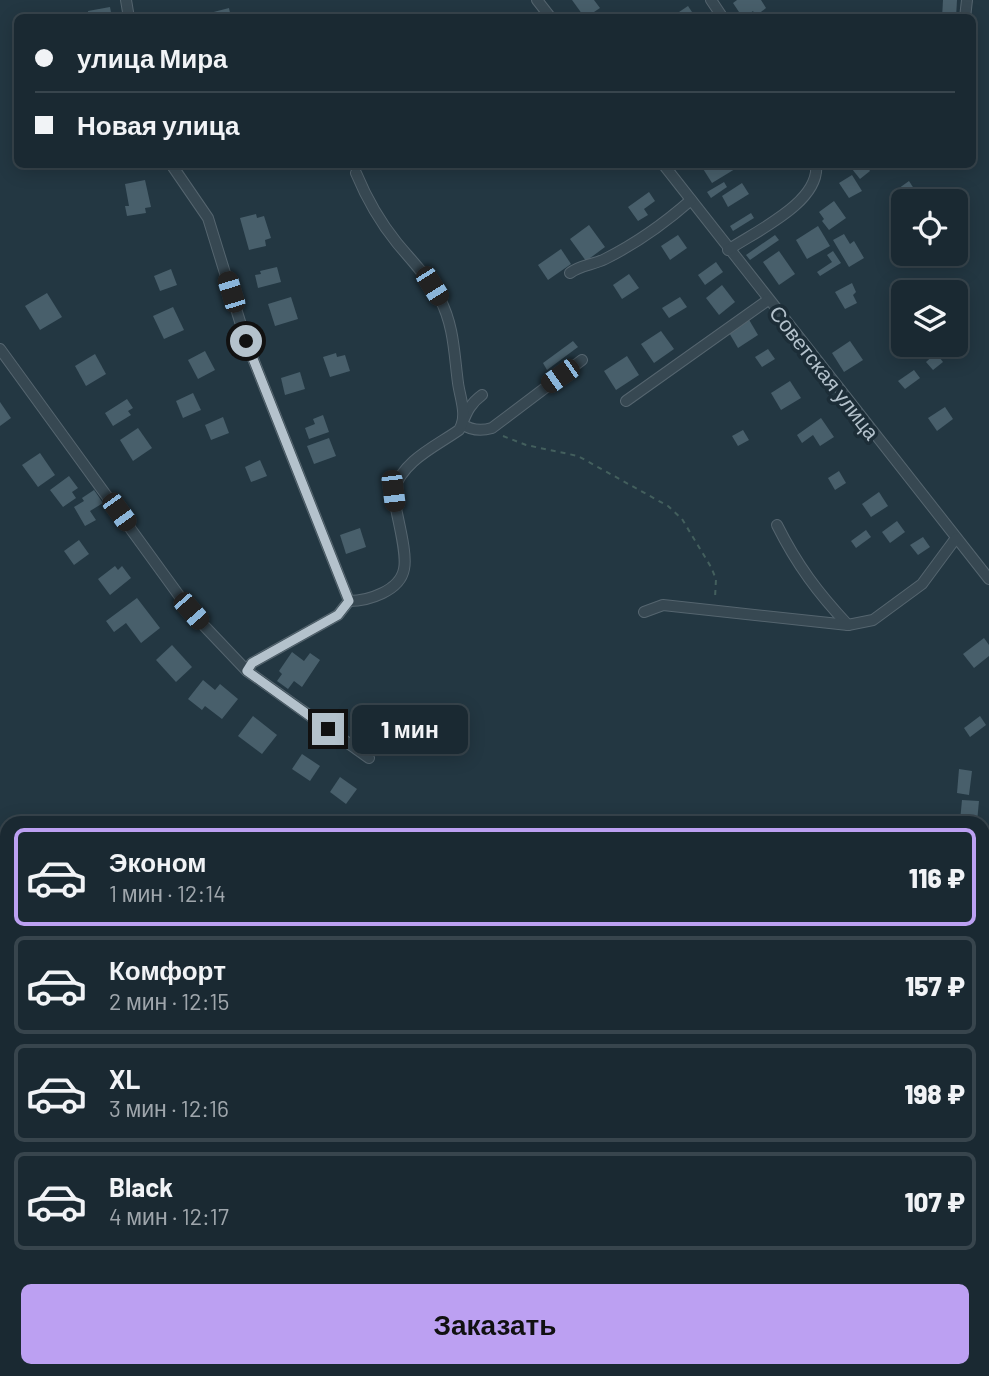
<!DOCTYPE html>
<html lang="ru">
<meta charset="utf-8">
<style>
:root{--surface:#1a2932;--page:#27353e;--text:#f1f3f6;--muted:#9fa6ac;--line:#38454d;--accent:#bca0f2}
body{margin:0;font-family:Barlow,sans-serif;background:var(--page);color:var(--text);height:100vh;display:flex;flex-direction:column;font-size:26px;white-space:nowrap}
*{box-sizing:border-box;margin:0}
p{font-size:23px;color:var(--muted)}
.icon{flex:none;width:38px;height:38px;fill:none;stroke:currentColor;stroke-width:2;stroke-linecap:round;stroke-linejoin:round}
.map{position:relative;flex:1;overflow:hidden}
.drawer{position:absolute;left:0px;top:816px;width:990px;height:562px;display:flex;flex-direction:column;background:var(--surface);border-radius:21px 21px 0 0;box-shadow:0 4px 18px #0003,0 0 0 2px var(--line)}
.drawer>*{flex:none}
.hud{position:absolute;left:14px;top:14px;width:962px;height:154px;border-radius:10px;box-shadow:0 4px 18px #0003,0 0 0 2px var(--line);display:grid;align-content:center;height:154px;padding:0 21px;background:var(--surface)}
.controls{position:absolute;left:891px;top:189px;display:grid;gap:14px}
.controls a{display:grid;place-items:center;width:77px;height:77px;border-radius:10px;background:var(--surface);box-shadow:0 4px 18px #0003,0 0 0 2px var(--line);font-size:35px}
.end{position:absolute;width:32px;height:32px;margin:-16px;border:9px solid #b4c2cc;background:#111;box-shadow:0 0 0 4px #111}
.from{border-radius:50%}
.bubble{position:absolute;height:49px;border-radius:10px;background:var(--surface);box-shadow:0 4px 18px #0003,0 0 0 2px var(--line);font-size:23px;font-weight:800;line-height:49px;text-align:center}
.car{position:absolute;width:21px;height:42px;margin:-21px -10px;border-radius:9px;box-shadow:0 0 5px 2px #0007;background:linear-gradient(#222 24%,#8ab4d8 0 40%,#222 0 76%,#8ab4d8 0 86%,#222 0)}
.hud b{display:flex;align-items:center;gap:24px;height:66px;font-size:26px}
.hud b+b{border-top:2px solid var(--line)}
.hud i{width:18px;height:18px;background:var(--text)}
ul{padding:12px 0 0;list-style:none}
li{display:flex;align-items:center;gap:21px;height:98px;margin:0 14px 10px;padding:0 7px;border:4px solid var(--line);border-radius:10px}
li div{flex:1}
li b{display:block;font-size:26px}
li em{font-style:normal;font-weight:800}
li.selected{border-color:var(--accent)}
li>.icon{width:63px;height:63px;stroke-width:1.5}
.cta{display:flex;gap:14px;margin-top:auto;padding:14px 21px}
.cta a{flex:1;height:80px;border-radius:10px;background:var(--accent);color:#111;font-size:28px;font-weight:800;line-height:80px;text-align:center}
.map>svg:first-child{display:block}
</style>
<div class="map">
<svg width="989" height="1376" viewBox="0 0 989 1376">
<rect width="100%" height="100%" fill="#233742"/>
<g fill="#485f6b">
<polygon points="572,0 594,0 600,8 585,18"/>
<polygon points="737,0 761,0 766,8 756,16 753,11 743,18 733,3"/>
<polygon points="943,0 957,0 956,18 942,18"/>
<polygon points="688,6 696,18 674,18 673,16"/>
<polygon points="110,7 112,18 89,18 88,11"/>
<polygon points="229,8 231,18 207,18 206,14"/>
<polygon points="700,164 732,164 735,169 712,183"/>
<polygon points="858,164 865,164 870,171 860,179 852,169"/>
<polygon points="852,175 862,191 849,198 839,183"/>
<polygon points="145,180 151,207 145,208 146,213 127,216 125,206 129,206 125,184"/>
<polygon points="909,181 920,198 915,201 902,201 895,191"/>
<polygon points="724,182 727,187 711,198 707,192"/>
<polygon points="742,183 749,194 728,207 722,196"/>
<polygon points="649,192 655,201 644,209 648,215 638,221 628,207"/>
<polygon points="834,201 846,218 829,230 822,221 824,219 819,212"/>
<polygon points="751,213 754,218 733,231 730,226"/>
<polygon points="256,214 257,218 264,216 271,238 265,240 266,246 249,250 240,218"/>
<polygon points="589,225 605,247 586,261 570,239"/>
<polygon points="818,226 830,246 807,259 796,240"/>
<polygon points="844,234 850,244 854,241 864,258 849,267 833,240"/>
<polygon points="678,235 687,248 670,260 661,246"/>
<polygon points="775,235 779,240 750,260 746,255"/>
<polygon points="561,249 571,264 548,280 538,265"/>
<polygon points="779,251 795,274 779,285 763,262"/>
<polygon points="833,251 841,263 820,276 817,272 832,262 827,255"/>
<polygon points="716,262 723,272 705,285 698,275"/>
<polygon points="277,267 281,282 258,288 255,275 261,274 260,271"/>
<polygon points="171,269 177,285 160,291 154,276"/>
<polygon points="629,274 639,288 622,299 613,285"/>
<polygon points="852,283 856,292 853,295 857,303 845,309 835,292"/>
<polygon points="722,285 735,302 719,315 706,298"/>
<polygon points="47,293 62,317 40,330 25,306"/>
<polygon points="291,297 298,319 275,326 268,304"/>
<polygon points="680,297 687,307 669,318 662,308"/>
<polygon points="173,307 184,330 164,339 153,316"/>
<polygon points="748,318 758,335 738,348 728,331"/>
<polygon points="661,331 674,349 654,363 641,344"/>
<polygon points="573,341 578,347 547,370 543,363"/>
<polygon points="850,341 863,360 844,372 832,353"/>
<polygon points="768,349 775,359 762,367 755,357"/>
<polygon points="205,351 215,370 198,379 188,360"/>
<polygon points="336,353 337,357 345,355 350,371 330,377 323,357"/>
<polygon points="936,353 943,362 933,370 926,362"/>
<polygon points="95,354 106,374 86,386 75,366"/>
<polygon points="627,356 639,375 616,390 604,371"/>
<polygon points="914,370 920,378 905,389 898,381"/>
<polygon points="300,372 305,389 285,395 281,378"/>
<polygon points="790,381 801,398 781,410 771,393"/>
<polygon points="193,393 201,410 183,418 176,401"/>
<polygon points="127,399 133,408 128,411 131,415 113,426 105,413"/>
<polygon points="0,402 11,418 0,426"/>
<polygon points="945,407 953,419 937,431 928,418"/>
<polygon points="323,415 329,432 309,439 305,428 315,424 313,419"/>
<polygon points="223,417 229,433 211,440 205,425"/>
<polygon points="821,418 834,437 820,446 813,435 802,443 797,435"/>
<polygon points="138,428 152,448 133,461 120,440"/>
<polygon points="743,430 749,440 738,446 732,436"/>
<polygon points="329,438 336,456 314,464 307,446"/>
<polygon points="40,453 55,475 38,487 22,465"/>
<polygon points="260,460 267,476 251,482 245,467"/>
<polygon points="839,471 846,483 835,490 828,478"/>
<polygon points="69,476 78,488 72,492 76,498 63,507 50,490"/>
<polygon points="94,490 103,503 90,511 96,520 85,526 74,507 84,501 82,498"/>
<polygon points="879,492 888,506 871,517 862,504"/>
<polygon points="897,521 905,532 890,543 882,532"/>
<polygon points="360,528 366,547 346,554 340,535"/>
<polygon points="866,530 871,537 856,548 851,541"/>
<polygon points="923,537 930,547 918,555 910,545"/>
<polygon points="79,540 89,554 74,565 64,551"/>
<polygon points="115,566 118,570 122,566 131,578 110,595 98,579"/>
<polygon points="137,598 160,628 141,643 126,623 114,632 106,621"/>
<polygon points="984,638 989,645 989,656 974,668 963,654"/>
<polygon points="172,645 192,667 176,682 156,660"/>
<polygon points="292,652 304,661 310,653 320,660 302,687 294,681 288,689 277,681 282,674 279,671"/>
<polygon points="203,680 215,690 220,684 238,699 222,719 205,706 202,710 188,699"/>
<polygon points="253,716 277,735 262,754 238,736"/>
<polygon points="421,716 436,729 414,753 400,740"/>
<polygon points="980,716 986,725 970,737 964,728"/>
<polygon points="302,754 320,766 310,781 292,769"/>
<polygon points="959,769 972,771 969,795 957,793"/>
<polygon points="340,777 357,789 346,804 330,792"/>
<polygon points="962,800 979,801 977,822 960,821"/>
<polygon points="424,1370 446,1370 445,1376 423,1376"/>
</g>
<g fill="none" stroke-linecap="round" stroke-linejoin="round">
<g stroke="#55656f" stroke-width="12">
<g id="minor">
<polyline points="126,0 129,18"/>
<polyline points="537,0 551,18"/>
<polyline points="711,0 723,18"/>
<polyline points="965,18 967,0"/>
<polyline points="171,164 208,218 246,341 349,601 338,615 252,663 247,671"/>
<polyline points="663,164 989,579"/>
<path d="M728,250c28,-19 93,-48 88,-86"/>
<path d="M570,273c10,-8 23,-8 35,-14 30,-15 61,-37 86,-59"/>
<polyline points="0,349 191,612 247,671 369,758"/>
<path d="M482,395c-11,8 -15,16 -20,29 10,7 20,7 30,4l90,-68"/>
<polyline points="626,401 768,300"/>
<path d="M777,525c20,40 41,68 71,100"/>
<path d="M349,601c19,0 51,-10 55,-32 4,-17 -9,-58 -11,-78 11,-31 40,-43 66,-61 9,-14 1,-32 -1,-47 -4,-30 -4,-57 -18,-84 -11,-21 -28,-38 -43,-56 -17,-21 -31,-46 -41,-70"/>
<polyline points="644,612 663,605 848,625 873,620 922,584 956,538"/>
<polyline points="984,856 989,856"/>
<polyline points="34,1370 37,1376"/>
<polyline points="218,1370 221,1376"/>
<polyline points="833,1370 876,1376"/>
<polyline points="401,1376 402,1370"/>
</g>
</g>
<g stroke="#435f5d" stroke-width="2" stroke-dasharray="5 5" stroke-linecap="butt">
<polyline points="503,436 526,445 578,456 668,506 682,519 711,567 716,579 715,598"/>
<polyline points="0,1010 7,1012"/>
<polyline points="933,1370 934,1376"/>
</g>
<use href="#minor" stroke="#374852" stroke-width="10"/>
</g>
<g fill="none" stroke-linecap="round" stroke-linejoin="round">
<polyline stroke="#b4c2cc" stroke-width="9" points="246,341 349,601 338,615 252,663 247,671 328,729"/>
</g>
<g text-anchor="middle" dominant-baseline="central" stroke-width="7" stroke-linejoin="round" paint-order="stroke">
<g font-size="21" fill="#b4c2cc" stroke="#1c2d37">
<text transform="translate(825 372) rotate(52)">Советская улица</text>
</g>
</g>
</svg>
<div class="controls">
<a><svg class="icon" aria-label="locate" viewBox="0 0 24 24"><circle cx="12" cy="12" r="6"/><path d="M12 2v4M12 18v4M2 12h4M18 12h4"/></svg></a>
<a><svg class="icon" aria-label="layers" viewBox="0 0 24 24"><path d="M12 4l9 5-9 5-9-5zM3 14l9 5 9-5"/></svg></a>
</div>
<i class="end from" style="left:246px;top:341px"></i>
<i class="end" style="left:328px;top:729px"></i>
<div class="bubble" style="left:352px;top:705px;width:116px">1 мин</div>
<i class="car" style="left:432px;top:286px;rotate:148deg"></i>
<i class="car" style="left:231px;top:292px;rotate:343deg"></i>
<i class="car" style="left:560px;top:376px;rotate:235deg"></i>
<i class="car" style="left:393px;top:491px;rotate:173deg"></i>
<i class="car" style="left:119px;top:512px;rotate:144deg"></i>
<i class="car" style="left:191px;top:611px;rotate:139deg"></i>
<div class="hud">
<b><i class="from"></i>улица Мира</b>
<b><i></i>Новая улица</b>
</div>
<section class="drawer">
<ul>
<li class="selected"><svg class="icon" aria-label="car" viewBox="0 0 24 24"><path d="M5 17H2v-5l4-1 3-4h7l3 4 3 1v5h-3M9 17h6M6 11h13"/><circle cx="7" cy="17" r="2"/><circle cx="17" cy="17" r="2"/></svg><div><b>Эконом</b><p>1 мин · 12:14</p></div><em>116 ₽</em></li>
<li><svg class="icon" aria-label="car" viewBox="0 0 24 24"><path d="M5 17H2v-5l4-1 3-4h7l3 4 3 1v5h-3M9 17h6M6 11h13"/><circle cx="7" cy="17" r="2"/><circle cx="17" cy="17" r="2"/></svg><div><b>Комфорт</b><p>2 мин · 12:15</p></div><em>157 ₽</em></li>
<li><svg class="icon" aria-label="car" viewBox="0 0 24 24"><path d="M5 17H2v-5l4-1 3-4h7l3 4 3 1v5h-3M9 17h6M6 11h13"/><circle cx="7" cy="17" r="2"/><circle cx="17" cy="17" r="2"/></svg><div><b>XL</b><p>3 мин · 12:16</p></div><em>198 ₽</em></li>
<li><svg class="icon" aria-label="car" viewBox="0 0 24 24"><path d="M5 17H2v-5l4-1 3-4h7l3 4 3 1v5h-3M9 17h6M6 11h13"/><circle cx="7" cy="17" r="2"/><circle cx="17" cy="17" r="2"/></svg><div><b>Black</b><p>4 мин · 12:17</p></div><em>107 ₽</em></li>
</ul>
<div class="cta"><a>Заказать</a></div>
</section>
</div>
